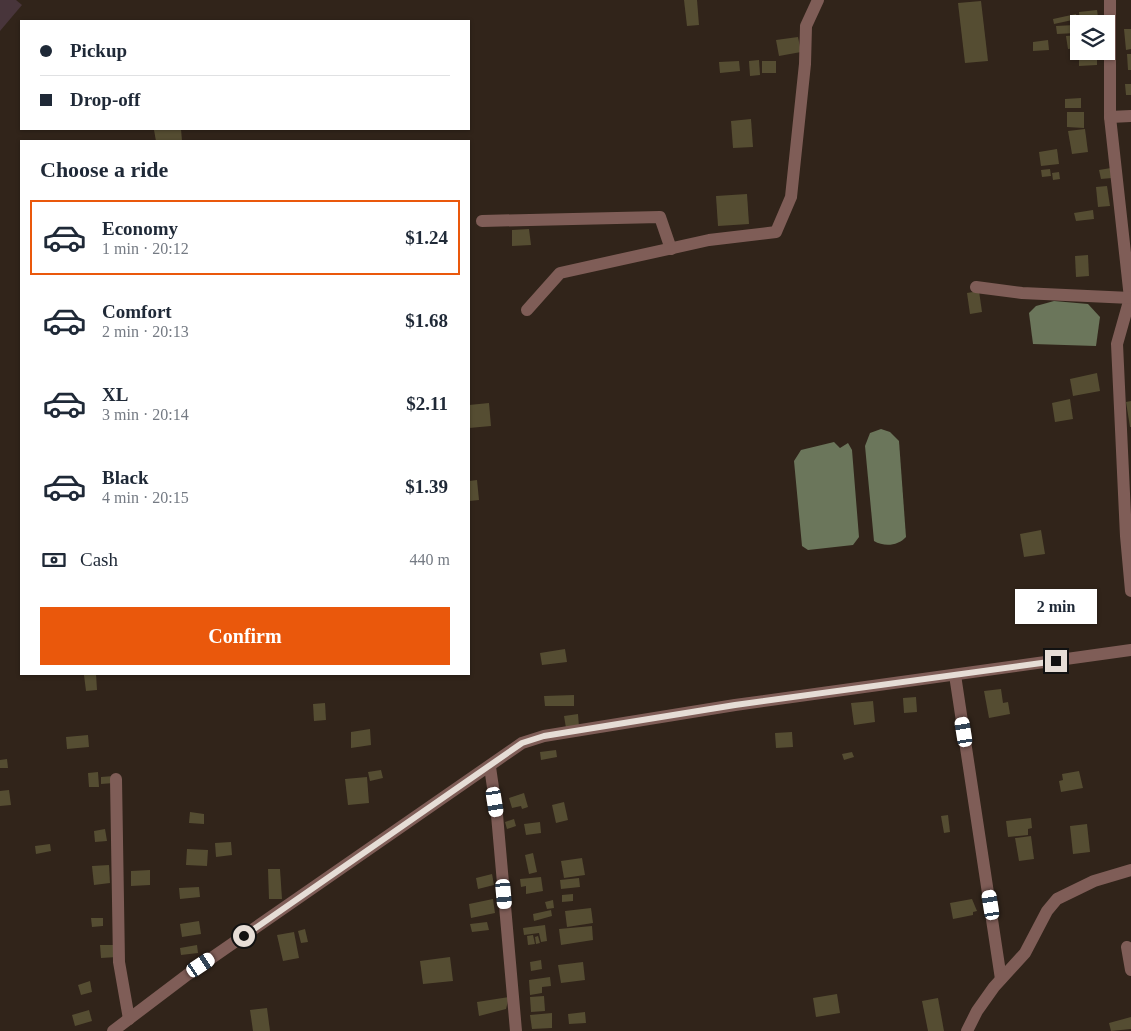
<!DOCTYPE html>
<meta charset="utf-8">
<style>
:root{--surface:#fff;--page:#f2f2f3;--text:#1f2937;--muted:#747a83;--line:#e0e1e3;--accent:#ea580c}
body{margin:0;font-family:Georgia,serif;background:var(--page);color:var(--text);height:100vh;display:flex;flex-direction:column;font-size:19px;white-space:nowrap}
*{box-sizing:border-box;margin:0}
p{font-size:16px;color:var(--muted)}
.icon{flex:none;width:28px;height:28px;fill:none;stroke:currentColor;stroke-width:2;stroke-linecap:round;stroke-linejoin:round}
.map{position:relative;flex:1;overflow:hidden}
.side{position:absolute;left:20px;top:140px;width:450px;height:535px;display:flex;flex-direction:column;background:var(--surface);border-radius:0px;box-shadow:0 1px 4px #0004}
.side>*{flex:none}
.guide{position:absolute;left:20px;top:20px;width:450px;height:110px;border-radius:0px;box-shadow:0 1px 4px #0004;display:grid;align-content:center;height:110px;padding:0 20px;background:var(--surface)}
.buttons{position:absolute;left:1070px;top:15px;display:grid;gap:10px}
.buttons a{display:grid;place-items:center;width:45px;height:45px;border-radius:0px;background:var(--surface);box-shadow:0 1px 4px #0004;font-size:25px}
.end{position:absolute;width:22px;height:22px;margin:-11px;border:6px solid #e6ddd6;background:#111;box-shadow:0 0 0 2px #111}
.from{border-radius:50%}
.bubble{position:absolute;height:35px;border-radius:0px;background:var(--surface);box-shadow:0 1px 4px #0004;font-size:16px;font-weight:700;line-height:35px;text-align:center}
.car{position:absolute;width:15px;height:30px;margin:-15px -8px;border-radius:6px;box-shadow:0 0 4px 1px #0007;background:linear-gradient(#fff 24%,#345 0 40%,#fff 0 76%,#345 0 86%,#fff 0)}
.guide b{display:flex;align-items:center;gap:18px;height:48px;font-size:19px}
.guide b+b{border-top:1px solid var(--line)}
.guide i{width:12px;height:12px;background:var(--text)}
ul{padding:0;list-style:none}
li{display:flex;align-items:center;gap:15px;height:75px;margin:0 10px 8px;padding:0 10px;border:2px solid transparent;border-radius:0px}
li div{flex:1}
li b{display:block;font-size:19px}
li em{font-style:normal;font-weight:700}
li.on{border-color:var(--accent)}
li>.icon{width:45px;height:45px;stroke-width:1.5}
h2{padding:0 20px;font-size:22px;line-height:60px}
.pay{display:flex;align-items:center;gap:12px;height:55px;padding:0 20px;font-size:19px}
.pay p{margin-inline-start:auto}
.primary-button{display:flex;gap:10px;margin-top:auto;padding:10px 20px}
.primary-button a{flex:1;height:58px;border-radius:0px;background:var(--accent);color:#fff;font-size:20px;font-weight:700;line-height:58px;text-align:center}
.map>svg:first-child{display:block}
</style>
<div class="map">
<svg width="1131" height="1031" viewBox="0 0 1131 1031">
<rect width="100%" height="100%" fill="#31241a"/>
<polygon fill="#48353b" points="0,0 16,0 22,5 0,31"/>
<g fill="#6b765b">
<polygon points="1054,301 1088,304 1100,317 1096,346 1033,344 1029,313 1036,306"/>
<path d="M881,429l9,3 9,9 7,96c-8,9 -22,10 -32,4l-9,-95 5,-13z"/>
<polygon points="834,442 840,448 848,443 852,450 859,537 853,545 808,550 802,546 794,461 801,450"/>
</g>
<g fill="#554d32">
<polygon points="684,0 697,0 699,25 687,26"/>
<polygon points="981,1 988,61 965,63 958,3"/>
<polygon points="1097,10 1099,24 1080,24 1079,12"/>
<polygon points="1076,14 1077,19 1054,24 1053,19"/>
<polygon points="1075,25 1076,33 1057,34 1056,26"/>
<polygon points="1124,29 1131,29 1131,49 1126,50"/>
<polygon points="1079,35 1079,48 1068,49 1066,36"/>
<polygon points="798,37 801,52 779,56 776,40"/>
<polygon points="1048,40 1049,50 1033,51 1033,42"/>
<polygon points="1079,54 1097,54 1097,65 1079,66"/>
<polygon points="1127,54 1131,54 1131,70 1128,70"/>
<polygon points="759,60 760,75 750,76 749,61"/>
<polygon points="739,61 740,71 720,73 719,62"/>
<rect x="762" y="61" width="14" height="12"/>
<polygon points="1125,84 1131,84 1131,95 1126,95"/>
<polygon points="1081,98 1081,108 1065,108 1065,99"/>
<polygon points="1067,112 1084,112 1084,128 1067,127"/>
<polygon points="751,119 753,147 733,148 731,121"/>
<polygon points="181,129 182,141 156,141 154,130"/>
<polygon points="1085,129 1088,152 1072,154 1068,131"/>
<polygon points="1057,149 1059,164 1041,166 1039,152"/>
<polygon points="1111,168 1112,178 1101,179 1099,170"/>
<polygon points="1050,169 1051,176 1042,177 1041,170"/>
<polygon points="1059,172 1060,179 1053,180 1052,173"/>
<polygon points="1107,186 1110,206 1098,207 1096,187"/>
<polygon points="747,194 749,224 718,226 716,196"/>
<polygon points="1093,210 1094,219 1076,221 1074,213"/>
<polygon points="529,229 531,245 512,246 512,230"/>
<polygon points="1088,255 1089,276 1076,277 1075,256"/>
<polygon points="979,291 982,312 970,314 967,293"/>
<polygon points="1097,373 1100,391 1073,396 1070,379"/>
<polygon points="1070,399 1073,419 1055,422 1052,403"/>
<polygon points="1131,401 1131,427 1130,427 1126,402"/>
<polygon points="489,403 491,426 469,428 469,405"/>
<polygon points="477,480 479,500 469,501 469,481"/>
<polygon points="1041,530 1045,554 1024,557 1020,534"/>
<polygon points="565,649 567,662 542,665 540,653"/>
<polygon points="96,674 97,690 86,691 84,675"/>
<polygon points="1001,689 1003,703 1008,702 1010,714 989,718 984,691"/>
<polygon points="574,695 574,706 545,706 544,696"/>
<polygon points="916,697 917,712 904,713 903,698"/>
<polygon points="873,701 875,722 854,725 851,703"/>
<polygon points="325,703 326,720 314,721 313,704"/>
<polygon points="578,714 579,727 566,728 564,716"/>
<polygon points="370,729 371,745 351,748 351,732"/>
<polygon points="792,732 793,747 776,748 775,733"/>
<polygon points="88,735 89,747 67,749 66,737"/>
<polygon points="556,750 557,757 541,760 540,752"/>
<polygon points="852,752 854,757 844,760 842,754"/>
<polygon points="7,759 8,768 0,768 0,760"/>
<polygon points="381,770 383,778 370,781 368,772"/>
<polygon points="1079,771 1083,788 1061,792 1059,781 1063,780 1062,774"/>
<polygon points="98,772 99,787 89,787 88,773"/>
<polygon points="114,776 114,783 101,784 101,777"/>
<polygon points="367,777 369,803 348,805 345,779"/>
<polygon points="9,790 11,805 0,806 0,791"/>
<polygon points="524,793 528,807 522,809 521,806 512,808 509,798"/>
<polygon points="564,802 568,820 556,823 552,805"/>
<polygon points="190,812 204,814 204,824 189,823"/>
<polygon points="948,815 950,832 944,833 941,816"/>
<polygon points="1031,818 1032,828 1028,829 1028,835 1008,837 1006,821"/>
<polygon points="514,819 516,826 507,829 505,822"/>
<polygon points="540,822 541,833 526,835 524,824"/>
<polygon points="1087,824 1090,852 1073,854 1070,826"/>
<polygon points="105,829 107,841 95,842 94,831"/>
<polygon points="1031,836 1034,859 1019,861 1015,838"/>
<polygon points="231,842 232,855 216,857 215,843"/>
<polygon points="50,844 51,851 36,854 35,846"/>
<polygon points="187,849 208,850 207,866 186,865"/>
<polygon points="533,853 537,872 529,874 525,855"/>
<polygon points="582,858 585,875 564,878 561,861"/>
<polygon points="109,865 110,883 94,885 92,866"/>
<polygon points="268,869 280,869 282,899 269,899"/>
<polygon points="150,870 150,885 131,886 131,871"/>
<polygon points="492,874 494,885 478,889 476,878"/>
<polygon points="541,877 543,891 526,894 526,886 521,887 520,879"/>
<polygon points="579,878 580,887 561,889 560,880"/>
<polygon points="199,887 200,897 180,899 179,888"/>
<polygon points="573,894 573,901 562,902 562,895"/>
<polygon points="493,899 495,913 471,918 469,904"/>
<polygon points="972,899 977,911 973,912 973,915 953,919 950,903"/>
<polygon points="553,900 554,908 547,909 545,902"/>
<polygon points="591,908 593,923 567,927 565,911"/>
<polygon points="551,910 552,916 534,921 533,914"/>
<polygon points="91,918 103,918 103,926 92,927"/>
<polygon points="199,921 201,934 182,937 180,924"/>
<polygon points="487,922 489,930 472,932 470,924"/>
<polygon points="545,925 547,941 541,942 539,933 524,935 523,928"/>
<polygon points="592,926 593,940 561,945 559,929"/>
<polygon points="305,929 308,942 301,943 298,931"/>
<polygon points="294,932 299,958 283,961 277,935"/>
<polygon points="533,935 535,944 528,945 527,936"/>
<polygon points="538,936 540,943 536,944 535,937"/>
<polygon points="100,945 117,945 117,957 101,958"/>
<polygon points="197,945 198,953 181,955 180,948"/>
<polygon points="450,957 453,981 423,984 420,961"/>
<polygon points="541,960 542,969 531,971 530,962"/>
<polygon points="583,962 585,980 561,983 558,965"/>
<polygon points="550,977 551,986 542,987 542,993 530,995 529,980"/>
<polygon points="90,981 92,992 81,995 78,985"/>
<polygon points="837,994 840,1013 816,1017 813,998"/>
<polygon points="544,996 545,1011 531,1012 530,997"/>
<polygon points="509,997 506,1009 479,1016 477,1002"/>
<polygon points="938,998 944,1031 928,1031 922,1001"/>
<polygon points="267,1008 270,1031 253,1031 250,1010"/>
<polygon points="89,1010 92,1021 75,1026 72,1015"/>
<polygon points="585,1012 586,1023 569,1024 568,1014"/>
<polygon points="552,1013 552,1028 532,1029 530,1015"/>
<polygon points="1131,1017 1131,1029 1111,1031 1109,1023"/>
</g>
<g fill="none" stroke-linecap="round" stroke-linejoin="round">
<g stroke="#7f5d57" stroke-width="12">
<polyline points="1110,0 1110,117 1130,298 1117,344 1126,536 1131,591"/>
<polyline points="1110,117 1131,116"/>
<polyline points="482,221 660,217 671,249"/>
<polyline points="976,287 1022,293 1131,298"/>
<polyline points="527,310 560,273 709,240 776,232 791,197 805,64 806,26 818,0"/>
<polyline points="955,675 1001,979"/>
<polyline points="490,767 497,815 516,1031"/>
<polyline points="116,779 119,962 129,1019"/>
<polyline points="1127,947 1131,970"/>
<polyline points="113,1031 187,975 522,743 544,736 735,705 1131,650"/>
<polyline points="967,1031 977,1011 994,987 1025,953 1047,911 1057,899 1094,881 1131,870"/>
</g>
</g>
<g fill="none" stroke-linecap="round" stroke-linejoin="round">
<polyline stroke="#e6ddd6" stroke-width="6" points="244,936 522,743 544,736 735,705 1056,661"/>
</g>
</svg>
<div class="buttons">
<a><svg class="icon" aria-label="layers" viewBox="0 0 24 24"><path d="M12 4l9 5-9 5-9-5zM3 14l9 5 9-5"/></svg></a>
</div>
<i class="end from" style="left:244px;top:936px"></i>
<i class="end" style="left:1056px;top:661px"></i>
<div class="bubble" style="left:1015px;top:589px;width:82px">2 min</div>
<i class="car" style="left:964px;top:732px;rotate:351deg"></i>
<i class="car" style="left:495px;top:802px;rotate:171deg"></i>
<i class="car" style="left:504px;top:894px;rotate:175deg"></i>
<i class="car" style="left:991px;top:905px;rotate:351deg"></i>
<i class="car" style="left:201px;top:965px;rotate:56deg"></i>
<div class="guide">
<b><i class="from"></i>Pickup</b>
<b><i></i>Drop-off</b>
</div>
<section class="side">
<h2>Choose a ride</h2>
<ul>
<li class="on"><svg class="icon" aria-label="car" viewBox="0 0 24 24"><path d="M5 17H2v-5l4-1 3-4h7l3 4 3 1v5h-3M9 17h6M6 11h13"/><circle cx="7" cy="17" r="2"/><circle cx="17" cy="17" r="2"/></svg><div><b>Economy</b><p>1 min · 20:12</p></div><em>$1.24</em></li>
<li><svg class="icon" aria-label="car" viewBox="0 0 24 24"><path d="M5 17H2v-5l4-1 3-4h7l3 4 3 1v5h-3M9 17h6M6 11h13"/><circle cx="7" cy="17" r="2"/><circle cx="17" cy="17" r="2"/></svg><div><b>Comfort</b><p>2 min · 20:13</p></div><em>$1.68</em></li>
<li><svg class="icon" aria-label="car" viewBox="0 0 24 24"><path d="M5 17H2v-5l4-1 3-4h7l3 4 3 1v5h-3M9 17h6M6 11h13"/><circle cx="7" cy="17" r="2"/><circle cx="17" cy="17" r="2"/></svg><div><b>XL</b><p>3 min · 20:14</p></div><em>$2.11</em></li>
<li><svg class="icon" aria-label="car" viewBox="0 0 24 24"><path d="M5 17H2v-5l4-1 3-4h7l3 4 3 1v5h-3M9 17h6M6 11h13"/><circle cx="7" cy="17" r="2"/><circle cx="17" cy="17" r="2"/></svg><div><b>Black</b><p>4 min · 20:15</p></div><em>$1.39</em></li>
</ul>
<div class="pay"><svg class="icon" aria-label="cash" viewBox="0 0 24 24"><path d="M3 7h18v10H3z"/><circle cx="12" cy="12" r="2"/></svg>Cash<p>440 m</p></div>
<div class="primary-button"><a>Confirm</a></div>
</section>
</div>
